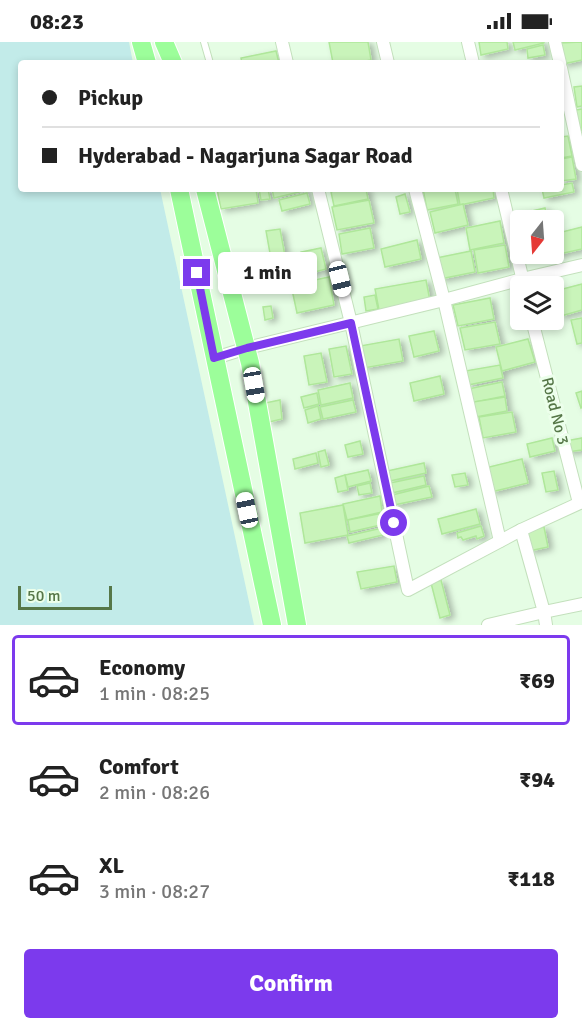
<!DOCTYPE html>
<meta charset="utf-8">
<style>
:root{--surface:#fff;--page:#f6f6f6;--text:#222;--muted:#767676;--line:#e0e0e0;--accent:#7c3aed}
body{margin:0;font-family:Signika,sans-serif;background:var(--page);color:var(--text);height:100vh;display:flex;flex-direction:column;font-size:22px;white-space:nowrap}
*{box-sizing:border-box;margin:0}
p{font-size:20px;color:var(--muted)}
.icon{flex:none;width:33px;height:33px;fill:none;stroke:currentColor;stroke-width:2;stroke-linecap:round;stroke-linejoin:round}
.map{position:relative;height:583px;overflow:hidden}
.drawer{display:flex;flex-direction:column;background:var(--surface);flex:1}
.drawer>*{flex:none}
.guide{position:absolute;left:18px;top:18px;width:546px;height:132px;border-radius:6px;box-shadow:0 3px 9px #0003;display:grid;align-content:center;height:132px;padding:0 24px;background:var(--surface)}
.needle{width:39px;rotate:197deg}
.controls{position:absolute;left:510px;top:168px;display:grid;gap:12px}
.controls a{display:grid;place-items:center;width:54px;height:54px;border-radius:6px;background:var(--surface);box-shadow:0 3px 9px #0003;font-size:30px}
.scale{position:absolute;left:18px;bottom:15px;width:94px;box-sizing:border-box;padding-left:6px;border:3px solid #567748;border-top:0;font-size:16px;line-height:21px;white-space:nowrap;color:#567748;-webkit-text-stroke:4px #ecffeb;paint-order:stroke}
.end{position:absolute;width:27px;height:27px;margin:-14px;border:8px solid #7c3aed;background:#fff;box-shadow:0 0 0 3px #fff}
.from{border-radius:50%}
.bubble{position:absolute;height:42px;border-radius:6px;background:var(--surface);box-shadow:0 3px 9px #0003;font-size:20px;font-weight:700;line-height:42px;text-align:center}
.car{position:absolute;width:18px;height:36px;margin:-18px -9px;border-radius:8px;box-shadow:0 0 4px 2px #0007;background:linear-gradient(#fff 24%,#345 0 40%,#fff 0 76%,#345 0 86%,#fff 0)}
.guide b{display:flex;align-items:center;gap:21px;height:57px;font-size:22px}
.guide b+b{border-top:2px solid var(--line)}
.guide i{width:15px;height:15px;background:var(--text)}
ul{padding:10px 0 0;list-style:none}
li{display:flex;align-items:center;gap:18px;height:90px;margin:0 12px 9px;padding:0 12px;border:3px solid transparent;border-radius:6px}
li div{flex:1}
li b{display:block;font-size:22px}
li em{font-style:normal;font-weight:700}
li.active{border-color:var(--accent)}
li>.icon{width:54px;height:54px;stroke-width:1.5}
.button{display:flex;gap:12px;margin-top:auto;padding:12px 24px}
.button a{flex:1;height:69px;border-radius:6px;background:var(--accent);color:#fff;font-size:24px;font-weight:700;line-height:69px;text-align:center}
.status{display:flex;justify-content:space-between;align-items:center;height:42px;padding:0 30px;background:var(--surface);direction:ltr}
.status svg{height:16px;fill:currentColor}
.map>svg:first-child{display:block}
</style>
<div class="status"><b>08:23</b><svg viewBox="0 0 49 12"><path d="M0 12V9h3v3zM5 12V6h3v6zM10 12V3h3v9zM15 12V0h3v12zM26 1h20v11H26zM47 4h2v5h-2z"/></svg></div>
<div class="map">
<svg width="582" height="583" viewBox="0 0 582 583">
<defs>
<filter id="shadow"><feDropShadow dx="4.5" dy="2.5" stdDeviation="3" flood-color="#0004"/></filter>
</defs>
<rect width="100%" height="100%" fill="#e5fde4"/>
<polygon fill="#c2ebe9" points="0,0 129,0 133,21 21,21 21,147 160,147 254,583 0,583"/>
<g fill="#c9f4ba" stroke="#afe79a" stroke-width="1.5" filter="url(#shadow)">
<polygon points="329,0 368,0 371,18 356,21 333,21"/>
<polygon points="479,0 507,0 508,7 481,13"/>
<polygon points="513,0 544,0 544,1 515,8"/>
<polygon points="582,0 582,18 563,22 558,1"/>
<polygon points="543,3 545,13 528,16 527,7"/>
<polygon points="276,9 279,21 242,21 241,16"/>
<polygon points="582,44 582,64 577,65 574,45"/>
<polygon points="582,67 582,88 579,89 576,68"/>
<polygon points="568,94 572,114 561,116 561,95"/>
<polygon points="572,115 576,137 561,139 561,117"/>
<polygon points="572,141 574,150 544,156 542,147 561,147 561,143"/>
<polygon points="217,147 256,147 258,161 221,167"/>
<polygon points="259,147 268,147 270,157 261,158"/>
<polygon points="272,147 308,147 308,148 274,156"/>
<polygon points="339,147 366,147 368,157 334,164 331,150"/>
<polygon points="423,147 455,147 458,162 427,168"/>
<polygon points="457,147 493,147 494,156 460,163"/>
<polygon points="307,151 310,162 282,169 279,158"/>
<polygon points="405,152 410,170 400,172 396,155"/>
<polygon points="369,158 374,181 337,188 332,165"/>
<polygon points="463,162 468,183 435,191 430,170"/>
<polygon points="545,166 548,178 520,178 520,194 515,195 510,174"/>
<polygon points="500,179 504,201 470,208 466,186"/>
<polygon points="582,185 582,207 555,213 554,192"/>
<polygon points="370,186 374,206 342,212 339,192"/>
<polygon points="280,187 285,214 271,217 266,189"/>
<polygon points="417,198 421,217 385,225 381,207"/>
<polygon points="505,203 509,225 478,231 474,208"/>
<polygon points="321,206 326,227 307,232 301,210"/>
<polygon points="471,209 475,230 440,237 436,216"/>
<polygon points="329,235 334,263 297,271 291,243"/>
<polygon points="426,238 430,259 379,268 375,247"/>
<polygon points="582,242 582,268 561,274 555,249"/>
<polygon points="375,253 378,267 366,269 364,255"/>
<polygon points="490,256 494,277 458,284 453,263"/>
<polygon points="271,264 273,276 265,278 263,265"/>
<polygon points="582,276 582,301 577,302 571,278"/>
<polygon points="495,280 500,302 465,308 460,286"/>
<polygon points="434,289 439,309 414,315 409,294"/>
<polygon points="399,297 403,319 364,326 360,304"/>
<polygon points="528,297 535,320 502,329 496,305"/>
<polygon points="346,304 352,332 334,335 329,307"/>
<polygon points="321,311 327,340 309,343 304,314"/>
<polygon points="500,323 503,336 468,343 465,329"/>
<polygon points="440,334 444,352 414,359 410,341"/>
<polygon points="502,340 505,354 470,361 468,347"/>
<polygon points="350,341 353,356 321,363 318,348"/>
<polygon points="582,349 582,365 581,366 576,351"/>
<polygon points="317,351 319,362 304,366 301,355"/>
<polygon points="505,355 507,369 476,375 473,360"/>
<polygon points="280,358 282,377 269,380 265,361"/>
<polygon points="353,358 356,370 323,377 320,365"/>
<polygon points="318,364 321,377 308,381 305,368"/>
<polygon points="512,370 516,390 483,396 479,375"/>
<polygon points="552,396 555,409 530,415 527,402"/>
<polygon points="582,396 582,408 567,410 565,399"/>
<polygon points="360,399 363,412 348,415 345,403"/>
<polygon points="325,408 329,423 321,425 318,410"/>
<polygon points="316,411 318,421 295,427 293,417"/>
<polygon points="522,417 528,441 491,450 485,426"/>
<polygon points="424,421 426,431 390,439 387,429"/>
<polygon points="368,428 371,439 348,445 345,433"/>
<polygon points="554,429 558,448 546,450 542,431"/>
<polygon points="465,431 468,443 455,445 452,433"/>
<polygon points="345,433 348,448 338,450 335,436"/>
<polygon points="424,434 426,443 392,451 390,441"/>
<polygon points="370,441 372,451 359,453 357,444"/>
<polygon points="429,444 432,455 394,463 392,453"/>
<polygon points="380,454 382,470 347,478 343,462"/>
<polygon points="343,463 348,493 305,501 300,471"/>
<polygon points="476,467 480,482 442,492 438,477"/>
<polygon points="383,471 385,482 350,490 348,478"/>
<polygon points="481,484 484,494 477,497 476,494 463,498 461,495 458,496 457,491"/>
<polygon points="544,485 548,505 529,509 525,489"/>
<polygon points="382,486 383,493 349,501 347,494"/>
<polygon points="394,524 397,540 361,547 357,530"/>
<polygon points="441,538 450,573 440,576 431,541"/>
</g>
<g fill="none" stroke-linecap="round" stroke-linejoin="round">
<g stroke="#c3e0bc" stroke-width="8">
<polyline id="lane" points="204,0 210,21"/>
</g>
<g stroke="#c3e0bc" stroke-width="14">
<g id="street">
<polyline points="282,0 287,21"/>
<polyline points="383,0 388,21"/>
<polyline points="468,0 473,21"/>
<polyline points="555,0 560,21"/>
<polyline points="561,26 582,123"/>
<polyline points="318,147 351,281 408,548 521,488 582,460"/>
<polyline points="415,147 444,258 500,499"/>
<polyline points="501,147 524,243"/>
<polyline points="532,278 579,461"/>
<polyline points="215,316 247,306 444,258 522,237 582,223"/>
<polyline points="521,488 544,570 582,562"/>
<polyline points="488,583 544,570 546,583"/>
</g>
</g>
<g stroke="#fff" stroke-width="20">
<g id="primary">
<polyline points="141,0 147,21"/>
<polyline points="164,0 173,21"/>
<polyline points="179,147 272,583"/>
<polyline points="205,147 250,321 297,583"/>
</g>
</g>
<use href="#lane" stroke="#fff" stroke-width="6"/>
<use href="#street" stroke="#fff" stroke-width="12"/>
<use href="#primary" stroke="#9cfe9a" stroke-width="18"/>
</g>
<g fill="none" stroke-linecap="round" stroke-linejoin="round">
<polyline stroke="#7c3aed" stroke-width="8" points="197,231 214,316 247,306 351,281 394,481"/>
</g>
<g text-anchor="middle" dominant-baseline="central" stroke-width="6" stroke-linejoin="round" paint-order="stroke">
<g font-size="16" fill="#567748" stroke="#ecffeb">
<text transform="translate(555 369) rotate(76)">Road No 3</text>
</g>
</g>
</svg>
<div class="controls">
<a><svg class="needle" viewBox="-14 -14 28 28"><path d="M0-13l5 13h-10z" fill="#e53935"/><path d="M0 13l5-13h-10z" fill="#767676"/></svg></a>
<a><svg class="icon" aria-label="layers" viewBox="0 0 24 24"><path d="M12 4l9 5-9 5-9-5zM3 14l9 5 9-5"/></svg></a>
</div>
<div class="scale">50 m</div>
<i class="end from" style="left:394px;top:481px"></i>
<i class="end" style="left:197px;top:231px"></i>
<div class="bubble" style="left:218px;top:210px;width:99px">1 min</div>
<i class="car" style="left:340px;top:237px;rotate:166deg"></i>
<i class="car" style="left:254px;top:343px;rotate:170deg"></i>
<i class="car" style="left:247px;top:468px;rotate:348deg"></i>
<div class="guide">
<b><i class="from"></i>Pickup</b>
<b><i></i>Hyderabad - Nagarjuna Sagar Road</b>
</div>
</div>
<section class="drawer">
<ul>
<li class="active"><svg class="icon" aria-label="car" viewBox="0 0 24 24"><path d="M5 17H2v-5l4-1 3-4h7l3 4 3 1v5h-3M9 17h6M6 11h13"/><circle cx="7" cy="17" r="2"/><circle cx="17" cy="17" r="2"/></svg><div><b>Economy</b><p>1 min · 08:25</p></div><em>₹69</em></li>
<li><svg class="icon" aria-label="car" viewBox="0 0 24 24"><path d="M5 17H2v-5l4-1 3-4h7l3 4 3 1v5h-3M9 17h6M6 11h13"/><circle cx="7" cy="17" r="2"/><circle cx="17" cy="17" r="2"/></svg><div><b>Comfort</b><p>2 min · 08:26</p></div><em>₹94</em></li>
<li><svg class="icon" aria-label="car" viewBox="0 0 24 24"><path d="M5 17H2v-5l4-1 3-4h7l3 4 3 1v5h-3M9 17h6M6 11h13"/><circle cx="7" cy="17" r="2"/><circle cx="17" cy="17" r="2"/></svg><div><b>XL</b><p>3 min · 08:27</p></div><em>₹118</em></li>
</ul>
<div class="button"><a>Confirm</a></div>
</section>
